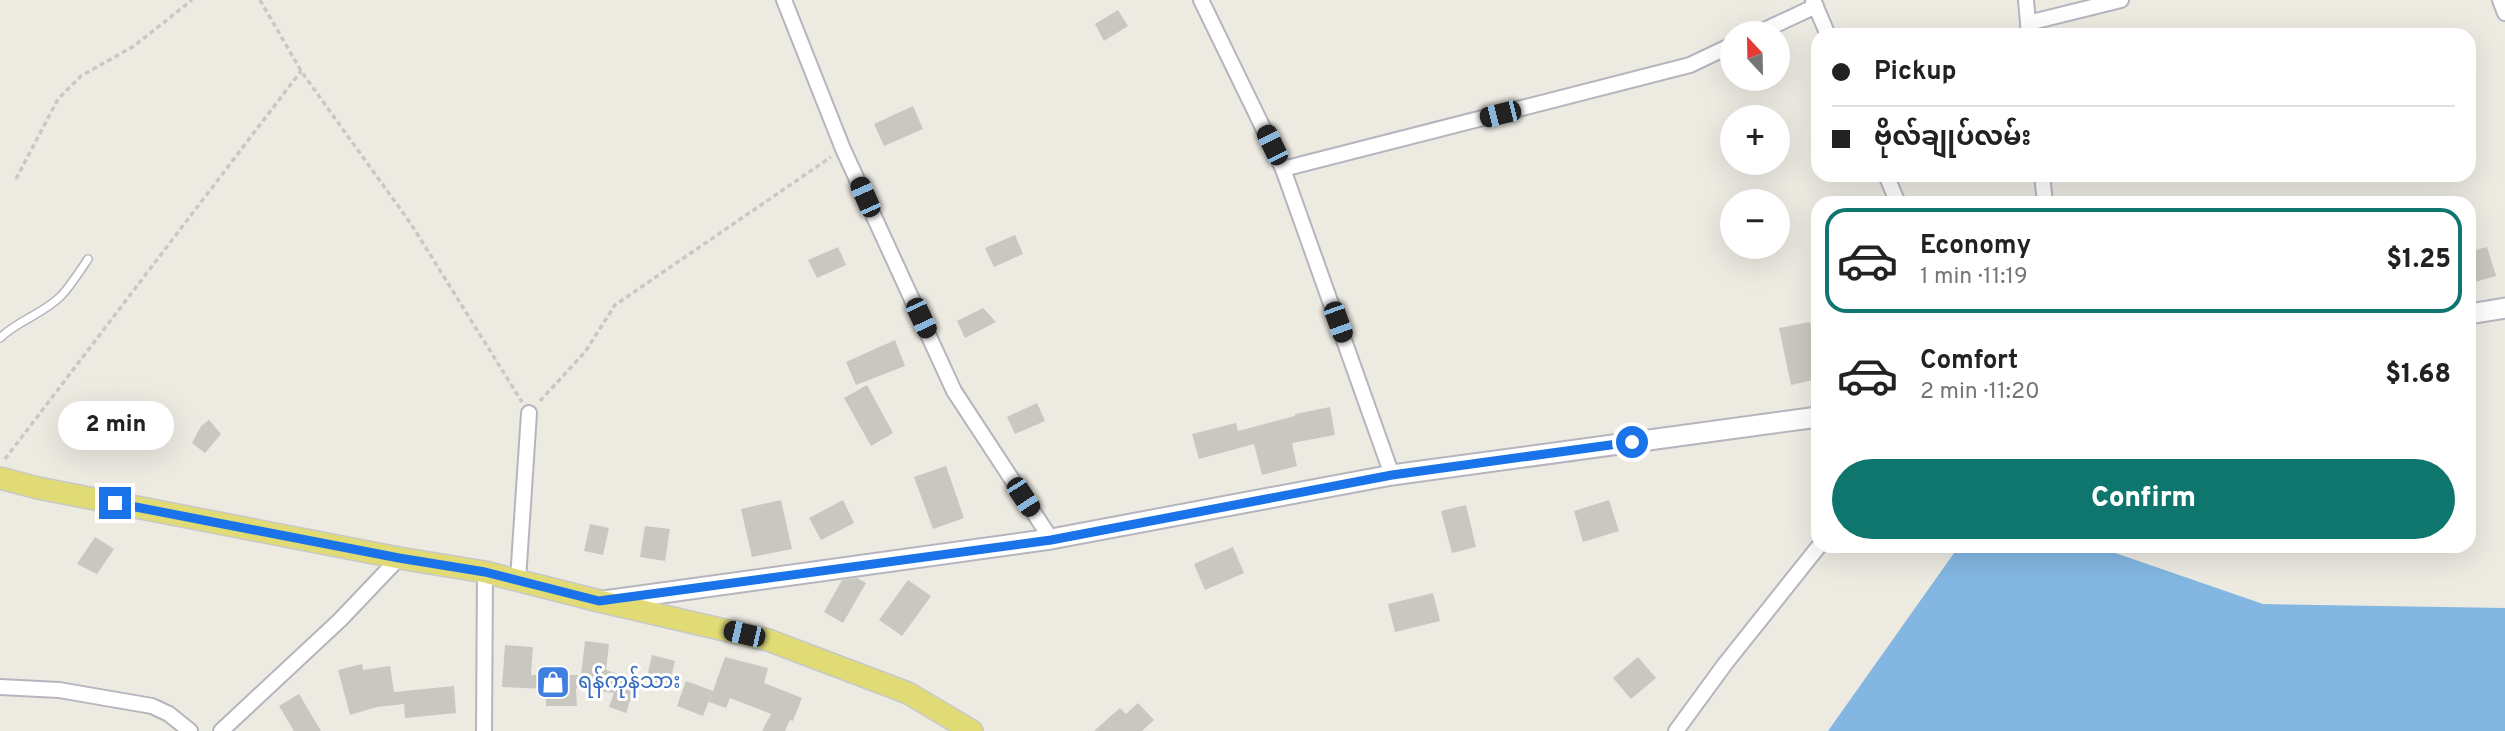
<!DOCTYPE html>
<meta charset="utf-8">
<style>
:root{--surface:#fff;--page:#f2f2f2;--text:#222;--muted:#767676;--line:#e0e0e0;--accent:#0f766e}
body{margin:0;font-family:Overpass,"Noto Sans Myanmar",sans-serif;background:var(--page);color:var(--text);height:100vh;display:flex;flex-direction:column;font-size:26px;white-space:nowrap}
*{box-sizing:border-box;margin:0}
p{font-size:23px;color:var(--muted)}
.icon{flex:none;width:38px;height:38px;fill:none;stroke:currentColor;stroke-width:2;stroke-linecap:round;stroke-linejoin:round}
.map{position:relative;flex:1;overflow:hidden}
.details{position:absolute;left:1811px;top:196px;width:665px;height:357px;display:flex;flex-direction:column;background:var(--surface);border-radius:21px;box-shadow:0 7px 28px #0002}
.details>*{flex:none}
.banner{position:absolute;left:1811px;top:28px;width:665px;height:154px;border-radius:21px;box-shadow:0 7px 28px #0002;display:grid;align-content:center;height:154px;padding:0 21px;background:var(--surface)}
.needle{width:46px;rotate:338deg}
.tools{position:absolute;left:1720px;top:21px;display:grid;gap:14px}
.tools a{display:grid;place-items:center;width:70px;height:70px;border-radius:50%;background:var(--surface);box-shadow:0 7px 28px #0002;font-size:35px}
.end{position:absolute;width:32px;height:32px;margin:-16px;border:9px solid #1a73e8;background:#fff;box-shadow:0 0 0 4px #fff}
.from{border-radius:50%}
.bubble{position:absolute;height:49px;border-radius:24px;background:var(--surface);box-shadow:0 7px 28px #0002;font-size:23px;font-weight:800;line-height:49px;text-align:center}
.car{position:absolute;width:21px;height:42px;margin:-21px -10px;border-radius:9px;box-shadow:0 0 5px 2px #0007;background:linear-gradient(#222 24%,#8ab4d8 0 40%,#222 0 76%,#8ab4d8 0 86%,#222 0)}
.banner b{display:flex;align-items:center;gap:24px;height:66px;font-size:26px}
.banner b+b{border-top:2px solid var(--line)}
.banner i{width:18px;height:18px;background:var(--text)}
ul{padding:12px 0 0;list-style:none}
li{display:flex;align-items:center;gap:21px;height:105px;margin:0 14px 10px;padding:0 7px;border:4px solid transparent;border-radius:21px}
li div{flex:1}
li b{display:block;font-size:26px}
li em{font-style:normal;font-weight:800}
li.active{border-color:var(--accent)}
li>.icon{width:63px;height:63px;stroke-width:1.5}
.cta{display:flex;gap:14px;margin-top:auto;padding:14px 21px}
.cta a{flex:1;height:80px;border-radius:42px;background:var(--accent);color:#fff;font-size:28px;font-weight:800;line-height:80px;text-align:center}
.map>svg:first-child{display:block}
</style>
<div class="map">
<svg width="2505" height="731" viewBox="0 0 2505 731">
<rect width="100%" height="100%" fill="#edeae2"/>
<polygon fill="#83b7e1" points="1959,546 2095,546 2263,604 2505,608 2505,731 1828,731"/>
<g fill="#c9c8c0">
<polygon points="1118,10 1128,26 1104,41 1095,24"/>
<polygon points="913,106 923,129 884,146 874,124"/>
<polygon points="1015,235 1023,254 994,267 985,248"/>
<polygon points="838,247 846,265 817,278 808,260"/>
<polygon points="2487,247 2496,276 2475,282 2469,262 2469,252"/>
<polygon points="983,308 996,322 965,338 957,321"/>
<polygon points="1810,322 1818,358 1818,379 1791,385 1779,328"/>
<polygon points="895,340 905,366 856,385 846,362"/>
<polygon points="867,385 893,433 871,446 844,398"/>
<polygon points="1037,403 1045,421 1015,434 1007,417"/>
<polygon points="1330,407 1335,435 1292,443 1297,466 1262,475 1254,444 1199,459 1192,434 1236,423 1238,431 1295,416 1295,414"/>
<polygon points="140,409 158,416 144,435 130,425"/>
<polygon points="209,420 221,434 205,453 192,443 201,426"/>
<polygon points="946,466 964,518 933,529 914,477"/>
<polygon points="781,500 792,549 752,557 741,509"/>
<polygon points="843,500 854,523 821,540 809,518"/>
<polygon points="1609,500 1619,531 1583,542 1574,511"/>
<polygon points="1466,505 1476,547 1452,553 1441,511"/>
<polygon points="590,524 609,528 603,555 584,551"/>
<polygon points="645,526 670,529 665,561 640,557"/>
<polygon points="95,537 114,549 97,574 77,564"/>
<polygon points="1233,547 1244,573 1205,590 1194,564"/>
<polygon points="857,578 866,583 843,623 824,612 842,580"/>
<polygon points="908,580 931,596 902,636 879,620"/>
<polygon points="1433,593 1440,621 1395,632 1388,604"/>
<polygon points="585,641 609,644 606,670 637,680 626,713 609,707 614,693 576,688 577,706 546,706 546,689 502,687 505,645 533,647 531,675 581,675"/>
<polygon points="652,655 675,661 669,686 646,681"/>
<polygon points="725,657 768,668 764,683 802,698 793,721 790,720 785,731 762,731 771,714 730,698 726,708 709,702"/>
<polygon points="1638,657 1656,678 1631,699 1613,678"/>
<polygon points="362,664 363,670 390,666 394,692 454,686 456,713 405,718 404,704 377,707 350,715 338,670"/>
<polygon points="686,681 713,691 703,716 677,706"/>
<polygon points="299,694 321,731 294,731 279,706"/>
<polygon points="1138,703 1154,720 1142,731 1094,731 1120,708 1126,714"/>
</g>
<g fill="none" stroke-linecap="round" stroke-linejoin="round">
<g stroke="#b5b5bf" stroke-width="10">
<path id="lane" d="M0,338c17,-17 43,-24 61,-42 10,-11 19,-25 27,-37"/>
</g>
<g stroke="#b5b5bf" stroke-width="18">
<g id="street">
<polyline points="784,0 843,149 954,391 1051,539"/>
<polyline points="1201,0 1283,169 1392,475"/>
<polyline points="1813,0 1828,35"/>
<polyline points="2026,0 2029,35"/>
<polyline points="2500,0 2505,13"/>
<polyline points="2028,23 2121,0"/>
<polyline points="1758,33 1816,6"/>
<polyline points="1283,169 1690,65 1732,45"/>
<polyline points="1886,175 1898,203"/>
<polyline points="2042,175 2045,203"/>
<polyline points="518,580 529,413"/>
<polyline points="0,687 59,690 152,706 169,714 190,731"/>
<polyline points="221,731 340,620 399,558"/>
<polyline points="484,731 485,572"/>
<polyline points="1676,731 1725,664 1819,546"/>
</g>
</g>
<g stroke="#b5b5bf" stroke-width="23">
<g id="secondary">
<polyline points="2469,314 2505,308"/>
<polyline points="604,601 1051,539 1392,475 1818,417"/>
</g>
</g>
<g stroke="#c8c8c8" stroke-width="24">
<polyline id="primary" points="0,478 38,488 399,558 485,572 599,601 768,640 908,693 972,731"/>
</g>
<g stroke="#c8c8c8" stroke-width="3.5" stroke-dasharray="5 3.5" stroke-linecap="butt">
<polyline points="260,0 301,71 411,224 522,402"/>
<polyline points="16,179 58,99 81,76 134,46 192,0"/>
<polyline points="540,401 585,352 615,305 831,157"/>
<polyline points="5,459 301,71"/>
</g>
<use href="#lane" stroke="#fff" stroke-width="7"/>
<use href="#street" stroke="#fff" stroke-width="14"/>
<use href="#secondary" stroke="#fff" stroke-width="19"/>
<use href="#primary" stroke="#e0db74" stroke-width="21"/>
</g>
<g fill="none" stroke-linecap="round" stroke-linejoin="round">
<polyline stroke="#1a73e8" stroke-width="9" points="115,503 399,558 485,572 599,601 1051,540 1392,475 1632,442"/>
</g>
<defs>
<g id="shop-square" transform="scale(1.75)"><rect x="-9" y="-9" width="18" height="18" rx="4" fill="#3f7fe0" stroke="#fff"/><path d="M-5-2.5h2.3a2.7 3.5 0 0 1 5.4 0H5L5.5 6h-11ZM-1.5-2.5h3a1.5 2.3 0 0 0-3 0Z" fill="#fff"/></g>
</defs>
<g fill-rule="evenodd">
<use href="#shop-square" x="553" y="682"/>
</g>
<g text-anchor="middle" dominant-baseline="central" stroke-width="6" stroke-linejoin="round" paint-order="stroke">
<g font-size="21" fill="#366cbe" stroke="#fff" text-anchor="start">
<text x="578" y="682">ရန်ကုန်သား</text>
</g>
</g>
</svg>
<div class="tools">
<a><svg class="needle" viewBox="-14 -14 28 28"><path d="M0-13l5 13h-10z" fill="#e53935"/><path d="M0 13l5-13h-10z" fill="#767676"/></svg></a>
<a>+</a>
<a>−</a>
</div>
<i class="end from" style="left:1632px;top:442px"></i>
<i class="end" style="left:115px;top:503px"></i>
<div class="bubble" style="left:58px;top:401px;width:116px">2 min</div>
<i class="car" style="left:1500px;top:114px;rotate:256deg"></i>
<i class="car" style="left:1272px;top:145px;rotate:334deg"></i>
<i class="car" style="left:865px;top:197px;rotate:336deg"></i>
<i class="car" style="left:921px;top:318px;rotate:155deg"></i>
<i class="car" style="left:1338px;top:322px;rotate:160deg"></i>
<i class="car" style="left:1023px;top:497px;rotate:147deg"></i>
<i class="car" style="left:744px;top:634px;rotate:283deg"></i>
<div class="banner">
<b><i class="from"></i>Pickup</b>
<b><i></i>ဗိုလ်ချုပ်လမ်း</b>
</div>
<section class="details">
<ul>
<li class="active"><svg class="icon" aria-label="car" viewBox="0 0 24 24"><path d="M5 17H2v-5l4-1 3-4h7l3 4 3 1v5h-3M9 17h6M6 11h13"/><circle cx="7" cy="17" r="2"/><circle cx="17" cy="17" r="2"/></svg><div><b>Economy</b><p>1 min · 11:19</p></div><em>$1.25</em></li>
<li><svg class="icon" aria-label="car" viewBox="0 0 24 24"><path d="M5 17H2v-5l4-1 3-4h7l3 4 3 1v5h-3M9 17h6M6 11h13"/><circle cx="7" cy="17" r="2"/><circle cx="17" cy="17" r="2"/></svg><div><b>Comfort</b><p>2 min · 11:20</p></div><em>$1.68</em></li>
</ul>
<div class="cta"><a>Confirm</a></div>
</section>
</div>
